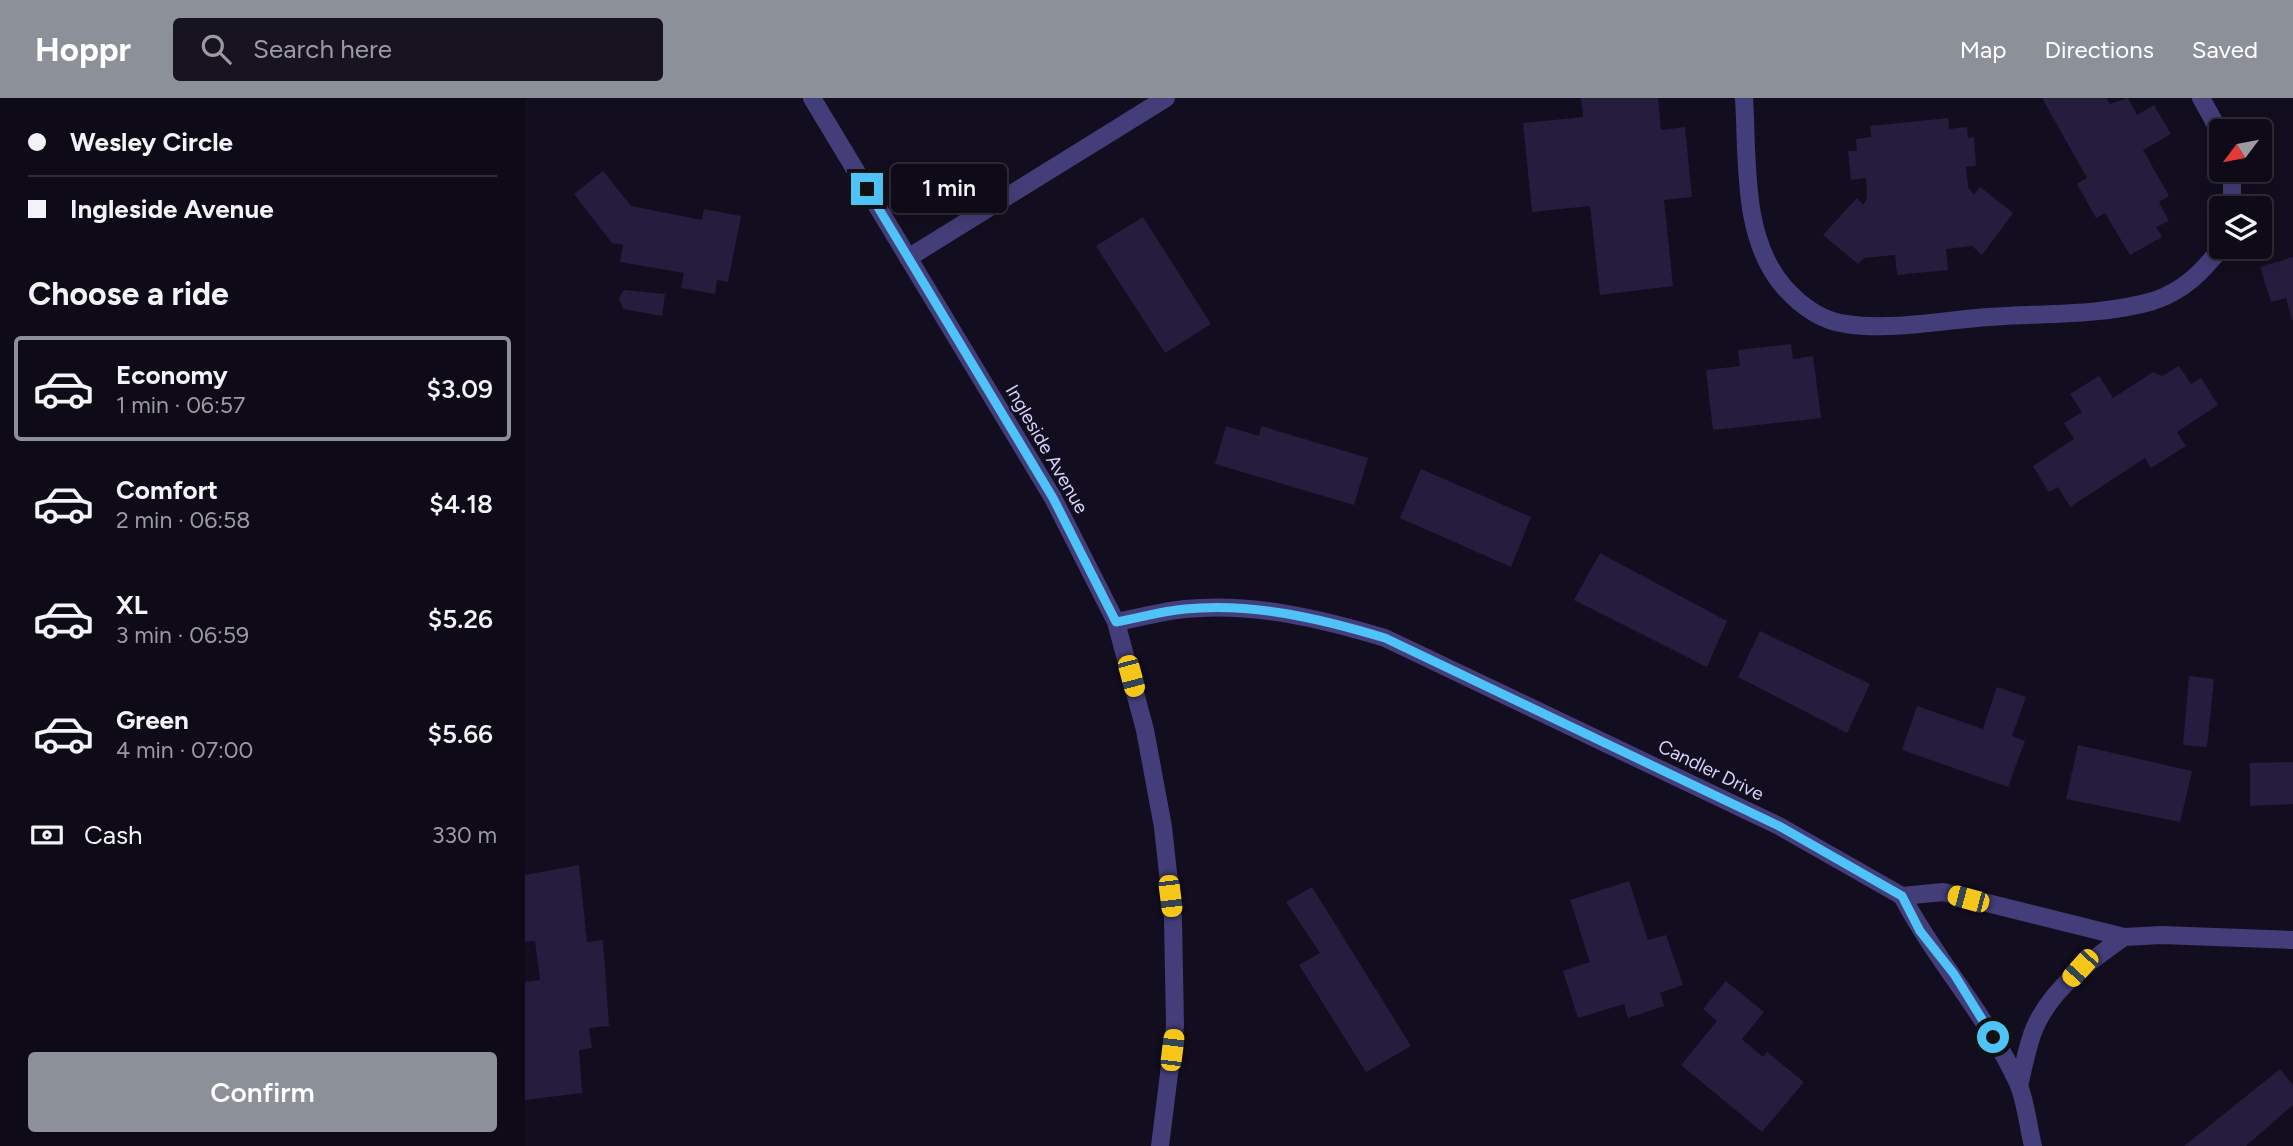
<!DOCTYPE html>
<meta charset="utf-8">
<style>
:root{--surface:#0e0a17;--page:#171320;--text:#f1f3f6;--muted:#9b9aa1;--line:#2e2b36;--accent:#8c9099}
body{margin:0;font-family:Figtree,sans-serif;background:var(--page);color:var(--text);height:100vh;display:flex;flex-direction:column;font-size:26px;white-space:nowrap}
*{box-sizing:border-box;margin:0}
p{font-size:23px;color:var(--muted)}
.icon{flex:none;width:38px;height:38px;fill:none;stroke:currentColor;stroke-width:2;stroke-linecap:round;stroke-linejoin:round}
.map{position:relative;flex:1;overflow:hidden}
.sheet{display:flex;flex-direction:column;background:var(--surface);width:525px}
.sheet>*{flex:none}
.guide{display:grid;align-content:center;height:154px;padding:0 28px;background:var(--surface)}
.needle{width:46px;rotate:238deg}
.buttons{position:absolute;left:1684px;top:21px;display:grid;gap:14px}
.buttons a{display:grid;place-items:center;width:63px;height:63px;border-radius:7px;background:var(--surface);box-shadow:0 4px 18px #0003,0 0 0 2px var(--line);font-size:35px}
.end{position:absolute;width:32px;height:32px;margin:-16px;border:9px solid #4fc3f7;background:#111;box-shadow:0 0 0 4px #111}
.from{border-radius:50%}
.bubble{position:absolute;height:49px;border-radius:7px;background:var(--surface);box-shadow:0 4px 18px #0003,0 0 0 2px var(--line);font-size:23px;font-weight:600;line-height:49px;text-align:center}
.car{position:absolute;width:21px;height:42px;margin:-21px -10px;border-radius:9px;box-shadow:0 0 5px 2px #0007;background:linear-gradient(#f5c518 24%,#345 0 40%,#f5c518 0 76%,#345 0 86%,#f5c518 0)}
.guide b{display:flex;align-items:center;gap:24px;height:66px;font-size:26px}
.guide b+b{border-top:2px solid var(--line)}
.guide i{width:18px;height:18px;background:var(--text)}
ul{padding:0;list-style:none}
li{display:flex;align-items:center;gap:21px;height:105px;margin:0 14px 10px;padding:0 14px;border:4px solid transparent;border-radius:7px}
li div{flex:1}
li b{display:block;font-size:26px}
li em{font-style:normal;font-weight:600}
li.selected{border-color:var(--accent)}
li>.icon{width:63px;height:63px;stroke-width:1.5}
h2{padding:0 28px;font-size:32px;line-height:84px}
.pay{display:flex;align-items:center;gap:18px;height:77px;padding:0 28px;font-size:26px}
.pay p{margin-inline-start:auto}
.action{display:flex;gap:14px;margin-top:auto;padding:14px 28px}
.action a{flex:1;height:80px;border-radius:7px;background:var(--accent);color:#fff;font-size:28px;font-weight:600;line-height:80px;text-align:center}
header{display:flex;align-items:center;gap:42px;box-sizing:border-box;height:98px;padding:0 35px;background:var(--accent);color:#fff}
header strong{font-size:33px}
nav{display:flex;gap:38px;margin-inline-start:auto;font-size:24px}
.search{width:490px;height:63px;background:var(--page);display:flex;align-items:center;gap:18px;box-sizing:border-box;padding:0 24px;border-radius:7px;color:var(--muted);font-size:26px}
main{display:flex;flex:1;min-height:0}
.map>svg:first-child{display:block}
</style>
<header>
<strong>Hoppr</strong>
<div class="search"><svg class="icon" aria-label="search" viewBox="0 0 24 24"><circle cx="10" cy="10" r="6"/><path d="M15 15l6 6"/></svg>Search here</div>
<nav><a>Map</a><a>Directions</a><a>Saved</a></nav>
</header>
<main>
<section class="sheet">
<div class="guide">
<b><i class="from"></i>Wesley Circle</b>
<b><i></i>Ingleside Avenue</b>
</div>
<h2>Choose a ride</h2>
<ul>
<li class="selected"><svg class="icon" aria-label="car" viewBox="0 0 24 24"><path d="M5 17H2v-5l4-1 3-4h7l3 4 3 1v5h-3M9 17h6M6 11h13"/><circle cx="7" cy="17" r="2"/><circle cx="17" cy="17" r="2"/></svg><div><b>Economy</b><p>1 min · 06:57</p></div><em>$3.09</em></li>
<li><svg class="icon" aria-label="car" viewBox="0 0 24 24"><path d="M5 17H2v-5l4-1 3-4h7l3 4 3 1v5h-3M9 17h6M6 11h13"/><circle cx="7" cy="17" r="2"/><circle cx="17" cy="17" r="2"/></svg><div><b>Comfort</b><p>2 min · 06:58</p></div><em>$4.18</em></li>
<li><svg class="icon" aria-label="car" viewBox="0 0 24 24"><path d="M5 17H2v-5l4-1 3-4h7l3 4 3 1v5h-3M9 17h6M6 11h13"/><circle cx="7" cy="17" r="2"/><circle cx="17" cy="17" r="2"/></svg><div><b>XL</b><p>3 min · 06:59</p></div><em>$5.26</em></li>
<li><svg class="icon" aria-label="car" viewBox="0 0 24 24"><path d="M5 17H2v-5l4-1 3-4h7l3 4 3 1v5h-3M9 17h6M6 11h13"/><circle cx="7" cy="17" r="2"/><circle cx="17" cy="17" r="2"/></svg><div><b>Green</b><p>4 min · 07:00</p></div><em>$5.66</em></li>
</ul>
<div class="pay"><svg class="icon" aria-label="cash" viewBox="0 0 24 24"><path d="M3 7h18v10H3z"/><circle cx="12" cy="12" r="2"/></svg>Cash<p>330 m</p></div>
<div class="action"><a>Confirm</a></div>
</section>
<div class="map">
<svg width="1768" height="1048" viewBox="0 0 1768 1048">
<rect width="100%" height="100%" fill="#120e1f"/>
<g fill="#251c3e">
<polygon points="1056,0 1133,0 1136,32 1160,29 1167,99 1139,102 1148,188 1075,197 1065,108 1007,114 998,25 1058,19"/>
<polygon points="1517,0 1581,0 1585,6 1603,0 1612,17 1629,7 1646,36 1618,52 1644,98 1634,104 1644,123 1631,129 1637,139 1605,157 1580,115 1571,120 1552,86 1562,80"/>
<polygon points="1423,20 1424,31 1442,29 1443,40 1449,39 1451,68 1441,69 1443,89 1449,97 1455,89 1488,115 1457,157 1447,148 1421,151 1423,172 1372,177 1370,157 1339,160 1333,166 1298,137 1332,100 1338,107 1342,101 1341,80 1326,82 1323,53 1332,53 1331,41 1346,39 1345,28"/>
<polygon points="78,73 106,108 177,122 179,111 216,118 203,184 192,182 190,196 156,190 159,175 95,164 98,147 87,145 49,96"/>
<polygon points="618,119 686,226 640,255 571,148"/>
<polygon points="1768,159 1768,222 1767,222 1761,200 1746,204 1735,169"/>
<polygon points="99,192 140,196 137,218 98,211 94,200"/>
<polygon points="1266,246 1268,261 1288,258 1296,320 1188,332 1181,272 1215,268 1213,252"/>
<polygon points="1654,268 1666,286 1676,280 1693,307 1652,334 1661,348 1626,370 1620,360 1545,409 1533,389 1524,394 1508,368 1549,341 1539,325 1557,314 1545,296 1574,278 1588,300 1628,274 1637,278"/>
<polygon points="701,328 734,338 736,328 843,360 829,407 690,366"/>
<polygon points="896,371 1006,419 986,469 875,420"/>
<polygon points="1075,455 1202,523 1182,569 1049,502"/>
<polygon points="1235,533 1345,586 1322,635 1213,579"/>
<polygon points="1664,578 1689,581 1682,649 1658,647"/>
<polygon points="1472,589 1501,599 1487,638 1500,643 1483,689 1377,652 1392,608 1458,631"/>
<polygon points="1553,647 1667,673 1655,724 1541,701"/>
<polygon points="1768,664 1768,706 1725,708 1725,665"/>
<polygon points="54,767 62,844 78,842 84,928 64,930 67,950 54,952 57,995 0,1002 0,884 15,882 10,843 0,844 0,777"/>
<polygon points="1104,783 1123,842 1141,837 1158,887 1135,895 1139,908 1103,920 1099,906 1053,920 1038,873 1065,864 1045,802"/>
<polygon points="787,789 886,948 841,974 774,867 795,855 761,804"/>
<polygon points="1201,883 1239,914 1217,941 1238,959 1242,954 1279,984 1237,1034 1156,967 1192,923 1178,911"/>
<polygon points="1755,971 1768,987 1768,1007 1721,1048 1659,1048"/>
</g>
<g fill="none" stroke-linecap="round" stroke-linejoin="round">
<g stroke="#433e79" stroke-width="18">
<polyline points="287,0 528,400 591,524 620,632 638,729 648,821 650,928 635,1048"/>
<path d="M1219,0c4,60 -3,140 40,189 16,18 37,34 62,37 46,7 97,-4 143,-7 53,-4 113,-1 164,-16 31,-10 49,-29 69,-54"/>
<polyline points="1676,0 1696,36"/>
<polyline points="1707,110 1707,72"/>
<polyline points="383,160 641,0"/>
<path d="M591,524c23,-4 46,-11 69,-13 67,-7 137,10 200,29l394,188 123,70 41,-4 181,45 38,-2 131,5"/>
<path d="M1377,798c34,65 85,119 116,187 8,19 10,43 15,63"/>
<path d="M1494,987c5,-18 8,-40 16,-58 18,-40 55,-66 89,-90"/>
</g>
</g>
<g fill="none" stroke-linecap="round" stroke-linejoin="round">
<path stroke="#4fc3f7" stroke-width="9" d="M342,91l186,309 63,124c23,-4 46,-11 69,-13 67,-7 137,10 200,29l394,188 123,70 18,35 34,43 39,63"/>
</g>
<g text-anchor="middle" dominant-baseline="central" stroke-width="5" stroke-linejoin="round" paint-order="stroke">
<g font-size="19" fill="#d7d1fa" stroke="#120e1f">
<text transform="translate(522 351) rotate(60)">Ingleside Avenue</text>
<text transform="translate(1186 672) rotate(26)">Candler Drive</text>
</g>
</g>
</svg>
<div class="buttons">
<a><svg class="needle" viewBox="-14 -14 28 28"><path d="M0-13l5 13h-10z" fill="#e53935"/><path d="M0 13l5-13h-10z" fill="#9b9aa1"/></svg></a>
<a><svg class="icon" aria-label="layers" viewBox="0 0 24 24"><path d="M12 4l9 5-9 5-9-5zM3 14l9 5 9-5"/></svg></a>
</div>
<i class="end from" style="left:1468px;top:939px"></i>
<i class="end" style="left:342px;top:91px"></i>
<div class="bubble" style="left:366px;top:66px;width:116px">1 min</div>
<i class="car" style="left:606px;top:578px;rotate:165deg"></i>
<i class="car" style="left:645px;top:798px;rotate:173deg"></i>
<i class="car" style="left:1443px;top:801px;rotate:285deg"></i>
<i class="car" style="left:1555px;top:870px;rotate:222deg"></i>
<i class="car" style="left:647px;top:952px;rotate:7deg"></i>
</div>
</main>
